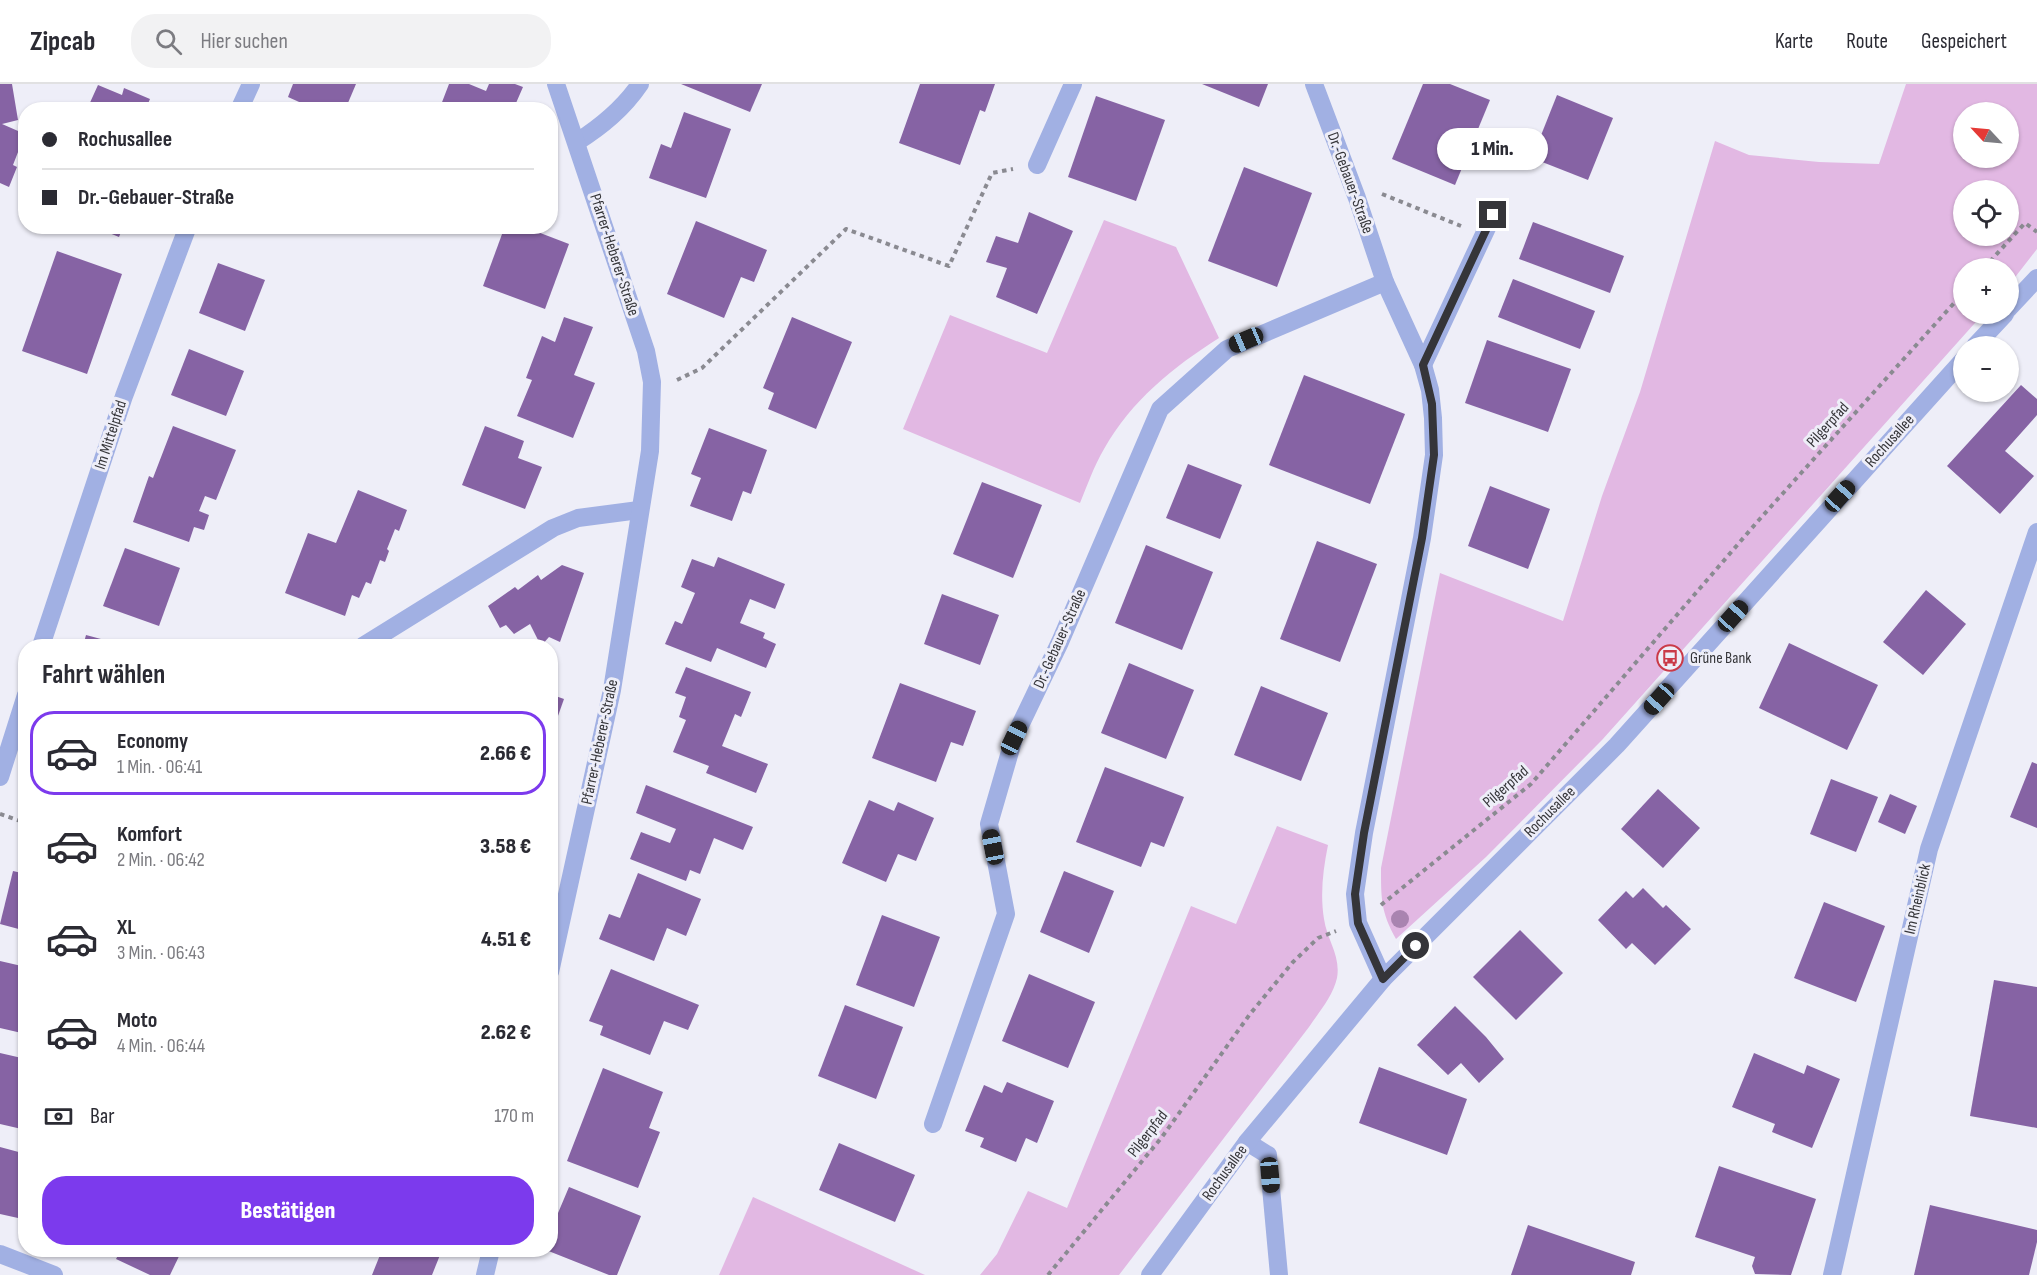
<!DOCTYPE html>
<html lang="de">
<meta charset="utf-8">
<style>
:root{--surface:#fff;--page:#f2f2f3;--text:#2b2b33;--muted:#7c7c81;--line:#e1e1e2;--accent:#7c3aed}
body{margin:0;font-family:"Sofia Sans Condensed",sans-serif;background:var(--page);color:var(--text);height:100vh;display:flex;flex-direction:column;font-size:22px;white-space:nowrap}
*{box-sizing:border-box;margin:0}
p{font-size:20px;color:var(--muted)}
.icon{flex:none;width:33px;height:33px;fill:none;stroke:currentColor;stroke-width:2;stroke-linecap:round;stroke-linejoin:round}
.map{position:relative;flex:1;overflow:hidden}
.panel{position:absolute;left:18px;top:555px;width:540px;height:618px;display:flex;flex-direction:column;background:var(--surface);border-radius:24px;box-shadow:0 2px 4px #0004}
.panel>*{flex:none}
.top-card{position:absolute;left:18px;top:18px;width:540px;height:132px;border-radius:24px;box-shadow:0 2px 4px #0004;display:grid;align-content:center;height:132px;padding:0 24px;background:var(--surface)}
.needle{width:39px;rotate:296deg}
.buttons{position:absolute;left:1953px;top:18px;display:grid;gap:12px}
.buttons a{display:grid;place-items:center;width:66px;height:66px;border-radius:50%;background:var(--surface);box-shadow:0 2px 4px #0004;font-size:30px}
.end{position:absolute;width:27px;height:27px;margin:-14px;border:8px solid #353539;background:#fff;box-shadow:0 0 0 3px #fff}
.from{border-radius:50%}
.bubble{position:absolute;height:42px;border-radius:21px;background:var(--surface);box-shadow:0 2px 4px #0004;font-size:20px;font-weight:800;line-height:42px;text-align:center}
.car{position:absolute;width:18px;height:36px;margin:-18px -9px;border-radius:8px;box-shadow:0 0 4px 2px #0007;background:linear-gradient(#222 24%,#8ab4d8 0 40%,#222 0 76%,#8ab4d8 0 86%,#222 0)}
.top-card b{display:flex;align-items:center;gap:21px;height:57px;font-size:22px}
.top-card b+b{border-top:2px solid var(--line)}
.top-card i{width:15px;height:15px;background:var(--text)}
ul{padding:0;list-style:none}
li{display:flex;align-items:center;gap:18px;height:84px;margin:0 12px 9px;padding:0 12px;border:3px solid transparent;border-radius:24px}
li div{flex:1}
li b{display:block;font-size:22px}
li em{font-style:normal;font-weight:800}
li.on{border-color:var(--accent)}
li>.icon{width:54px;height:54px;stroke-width:1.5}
h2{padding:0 24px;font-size:27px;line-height:72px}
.pay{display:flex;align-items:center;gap:15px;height:66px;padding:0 24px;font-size:22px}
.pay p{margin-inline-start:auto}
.primary-button{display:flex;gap:12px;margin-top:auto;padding:12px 24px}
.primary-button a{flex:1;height:69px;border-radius:24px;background:var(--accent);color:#fff;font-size:24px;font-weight:800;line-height:69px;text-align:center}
header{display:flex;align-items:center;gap:36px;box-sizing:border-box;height:84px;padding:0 30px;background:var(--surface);border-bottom:2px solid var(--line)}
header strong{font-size:28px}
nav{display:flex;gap:33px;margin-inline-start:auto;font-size:21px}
.search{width:420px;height:54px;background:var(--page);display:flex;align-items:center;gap:15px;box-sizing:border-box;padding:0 21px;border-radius:24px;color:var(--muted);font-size:22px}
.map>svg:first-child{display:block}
</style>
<header>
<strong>Zipcab</strong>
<div class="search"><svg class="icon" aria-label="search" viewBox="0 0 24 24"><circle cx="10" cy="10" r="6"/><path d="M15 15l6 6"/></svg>Hier suchen</div>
<nav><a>Karte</a><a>Route</a><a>Gespeichert</a></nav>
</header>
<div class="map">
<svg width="2037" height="1191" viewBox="0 0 2037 1191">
<rect width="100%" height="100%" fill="#eeeef8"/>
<g fill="#e2b8e3" fill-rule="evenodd">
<path d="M1906,0h131v165l-28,36 -1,-17h-44v46h19l-381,426 -116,117 -90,82c-15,-27 -15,-40 -15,-71l59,-295 123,48 39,-125 38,-104 75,-251 34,14 70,7 60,2zM1964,28h44v46h-44zM1964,106h44v46h-44z"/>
<path d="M1104,136l72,27 43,91c-46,29 -88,63 -115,111 -10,17 -17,37 -24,54l-177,-74 47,-114 97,38z"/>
<path d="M1277,742l51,19c-5,25 -8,49 -4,74 3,21 17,37 13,59 -4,18 -18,34 -28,49l-190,248h-139l17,-21 31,-63 39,17 124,-302 45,18z"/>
<polygon points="753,1113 925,1191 719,1191"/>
</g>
<g fill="#8663a4">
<polygon points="0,0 12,0 18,36 2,40 25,50 13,81 17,83 9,103 0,99"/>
<polygon points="293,0 356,0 345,26 317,26 288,13"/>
<polygon points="449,0 469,0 486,7 489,0 515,0 523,3 513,26 439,26"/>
<polygon points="681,0 762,0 750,28"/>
<polygon points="920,0 995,0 985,28 980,26 960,81 899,59"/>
<polygon points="1202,0 1268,0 1259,23"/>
<polygon points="1423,0 1450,0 1490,16 1455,101 1392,75"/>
<polygon points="98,1 122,11 124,4 150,15 147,22 156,26 78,26 80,20 88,23"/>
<polygon points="1557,11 1613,34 1588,96 1532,74"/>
<polygon points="1096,12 1165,36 1136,117 1068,93"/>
<polygon points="684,28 731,45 706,114 649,94 661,60 671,64"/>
<polygon points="1244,83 1312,109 1277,203 1208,177"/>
<polygon points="1029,128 1073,147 1037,230 996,213 1007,184 986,178 996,152 1018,159"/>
<polygon points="696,137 767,166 754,198 741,193 724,234 667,210"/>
<polygon points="1533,138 1624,172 1610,209 1519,175"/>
<polygon points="92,142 138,142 136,148 123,143 119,153"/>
<polygon points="505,142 522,142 569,160 545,225 483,202"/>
<polygon points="57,167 122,190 87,290 22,267"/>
<polygon points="218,179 265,196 245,247 199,229"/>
<polygon points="1513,195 1595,227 1580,265 1498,233"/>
<polygon points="564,233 593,243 574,291 595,299 573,354 517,332 532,296 526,294 542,252 555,258"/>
<polygon points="792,233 852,258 816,345 768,325 774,309 763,304"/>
<polygon points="1487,256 1571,285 1548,348 1465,319"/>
<polygon points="189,265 244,287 226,332 171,311"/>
<polygon points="1304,291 1405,330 1370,420 1269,381"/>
<polygon points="2021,301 2037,315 2037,331 2005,367 2034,392 2000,430 1947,382"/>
<polygon points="173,342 236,366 216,416 205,412 199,427 209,431 204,446 194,443 189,458 133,438 149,392 153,394"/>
<polygon points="485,342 524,357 518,374 542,383 525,425 462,401"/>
<polygon points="709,344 767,366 751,410 743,407 732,437 690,422 701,394 691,390"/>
<polygon points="1188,380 1242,401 1220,455 1166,434"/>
<polygon points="982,398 1042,421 1013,494 953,470"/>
<polygon points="1490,402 1550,425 1528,485 1468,462"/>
<polygon points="358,406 407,426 399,447 395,445 387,465 389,467 385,478 380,476 371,500 366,498 359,514 352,511 345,532 285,509 308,449 336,459"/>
<polygon points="1317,457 1377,480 1340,578 1280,555"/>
<polygon points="1146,461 1213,488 1182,566 1115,539"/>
<polygon points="125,464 180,484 159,542 103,522"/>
<polygon points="718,473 785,500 775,525 750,515 740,539 765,549 763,554 776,560 766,584 717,564 711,578 665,560 675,537 682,540 695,509 681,503 692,475 714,483"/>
<polygon points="562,481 584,489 560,558 549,553 541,562 530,540 514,550 506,541 500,544 488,522 515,503 518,506 538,491 541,496"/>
<polygon points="1926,506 1966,540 1923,591 1883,558"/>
<polygon points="942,510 999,531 980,581 924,560"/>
<polygon points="86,551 127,562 83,562"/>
<polygon points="1789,559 1878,601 1847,666 1759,624"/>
<polygon points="1129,579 1194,606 1166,675 1101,649"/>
<polygon points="686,583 751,608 741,633 735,630 722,662 768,680 756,709 706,689 709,682 673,668 686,636 679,633 686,613 675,609"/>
<polygon points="900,599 976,627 963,662 951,658 936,698 872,674"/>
<polygon points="1261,602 1328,629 1301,697 1234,671"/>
<polygon points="550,610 564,615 553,646 550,645"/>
<polygon points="2032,678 2037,680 2037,744 2010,733"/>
<polygon points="1105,683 1184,713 1164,763 1151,758 1141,783 1076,758"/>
<polygon points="1831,695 1878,713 1856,768 1810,750"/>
<polygon points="646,701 753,743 743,766 714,754 700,790 690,786 686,797 630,775 641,748 670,759 676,745 636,729"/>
<polygon points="1658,705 1700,744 1663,784 1621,745"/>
<polygon points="1890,710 1917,722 1905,750 1878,738"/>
<polygon points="869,716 894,727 898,718 934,734 916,777 898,770 886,798 842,779"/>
<polygon points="13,787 26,790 26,847 0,840"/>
<polygon points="1064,787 1114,807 1089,869 1040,848"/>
<polygon points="638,789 701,815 686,852 667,844 654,877 599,855 609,830 620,834"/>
<polygon points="1643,804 1663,824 1666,821 1691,845 1655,881 1632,859 1626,865 1598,836 1626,807 1633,814"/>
<polygon points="1824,818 1885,842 1856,918 1794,894"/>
<polygon points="882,831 940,853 914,923 856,901"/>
<polygon points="1520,846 1563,889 1516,936 1473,893"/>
<polygon points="0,877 26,883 26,950 0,944"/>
<polygon points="611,885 699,921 688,946 664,937 650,971 600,951 603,942 589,937"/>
<polygon points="1029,890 1095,918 1068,984 1002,957"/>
<polygon points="1994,896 2037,903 2037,1044 1970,1032"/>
<polygon points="845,921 903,943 876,1015 818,992"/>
<polygon points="1455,922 1486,953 1504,975 1479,999 1461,979 1448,991 1417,961"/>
<polygon points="0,969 26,975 26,1046 0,1040"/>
<polygon points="1754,969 1804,990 1807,981 1840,995 1812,1064 1772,1048 1775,1040 1732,1023"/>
<polygon points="1379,983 1467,1015 1447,1071 1359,1039"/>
<polygon points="603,984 663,1008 649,1044 660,1048 638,1104 567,1077"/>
<polygon points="1007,998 1054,1017 1037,1059 1026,1054 1016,1078 980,1063 984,1054 965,1047 984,1001 1002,1009"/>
<polygon points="839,1059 915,1091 895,1138 819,1106"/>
<polygon points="0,1063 26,1070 26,1106 18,1134 0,1130"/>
<polygon points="1719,1082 1816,1115 1791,1191 1755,1190 1752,1182 1755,1173 1695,1153"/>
<polygon points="569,1103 641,1132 617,1191 609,1191 546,1166 550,1166 550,1148"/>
<polygon points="1930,1121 2037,1146 2037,1158 2029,1191 1914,1191"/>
<polygon points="1528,1141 1635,1178 1631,1191 1511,1191"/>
<polygon points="121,1166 182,1166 170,1191 150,1191 116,1175"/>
<polygon points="382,1166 442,1166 432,1191 372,1191"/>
</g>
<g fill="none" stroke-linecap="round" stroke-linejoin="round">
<g stroke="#8a8a91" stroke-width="4" stroke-dasharray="4.5 4.5" stroke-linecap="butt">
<polyline points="1382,110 1461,142"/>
<polyline points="1984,184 2025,139 2037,148"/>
<polyline points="677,296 702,284 846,145 949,182 992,89 1013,85"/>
<polyline points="0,730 26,739"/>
<polyline points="1381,821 1531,700 1758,437 1964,208"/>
<polyline points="1048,1191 1162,1053 1250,930 1293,878 1318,854 1336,847"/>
</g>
<g stroke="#a1b0e3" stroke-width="18">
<polyline points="1314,0 1357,114 1385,198 1423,281 1430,306 1433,334 1434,371 1422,454 1364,749 1355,810 1358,839 1383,895"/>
<polyline points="239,26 251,0"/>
<path d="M577,58c25,-16 46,-33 63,-58"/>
<polyline points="1037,81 1073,0"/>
<polyline points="2008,225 2037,194"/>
<polyline points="1975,262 2005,230"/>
<polyline points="1423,281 1493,131"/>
<polyline points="41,562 124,312 188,142"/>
<polyline points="363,562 553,444 578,434 639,426"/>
<polyline points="0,693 26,611"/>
<polyline points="550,888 612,606 650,367 652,298 646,267 556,0"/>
<polyline points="933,1040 1006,830 989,740 1014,654 1060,558 1160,325 1227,265 1385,198"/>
<polyline points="1247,1058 1268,1071 1279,1191"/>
<polyline points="0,1170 54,1191"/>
<polyline points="485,1191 491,1166"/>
<polyline points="1150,1191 1247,1058 1383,895 1617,661 1964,275"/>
<polyline points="1832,1191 1929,765 2037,448"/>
</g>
</g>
<circle fill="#a984b0" cx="1400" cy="835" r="9"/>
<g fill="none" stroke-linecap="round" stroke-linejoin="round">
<polyline stroke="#353539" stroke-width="8" points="1416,862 1383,895 1358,839 1355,810 1364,749 1422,454 1434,371 1432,320 1423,281 1493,131"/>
</g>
<defs>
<g id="bus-ring" transform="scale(1.35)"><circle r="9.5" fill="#eeeef8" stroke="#ca3a48" stroke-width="1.5"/><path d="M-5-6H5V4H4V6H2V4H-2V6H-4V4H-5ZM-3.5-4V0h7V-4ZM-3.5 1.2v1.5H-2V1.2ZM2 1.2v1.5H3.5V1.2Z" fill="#ca3a48"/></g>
</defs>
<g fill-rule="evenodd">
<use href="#bus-ring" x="1670" y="574"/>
</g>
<g text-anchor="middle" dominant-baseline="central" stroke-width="6" stroke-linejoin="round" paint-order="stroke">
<g font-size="16" fill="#353539" stroke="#eeeef8">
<text transform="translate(1350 99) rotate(70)">Dr.-Gebauer-Straße</text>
<text transform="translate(614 171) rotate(72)">Pfarrer-Heberer-Straße</text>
<text transform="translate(1828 341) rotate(-48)">Pilgerpfad</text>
<text transform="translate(111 351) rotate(-72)">Im Mittelpfad</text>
<text transform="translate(1890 357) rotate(-48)">Rochusallee</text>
<text transform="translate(1060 555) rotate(-66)">Dr.-Gebauer-Straße</text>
<text transform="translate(600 658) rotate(-78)">Pfarrer-Heberer-Straße</text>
<text transform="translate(1506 703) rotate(-41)">Pilgerpfad</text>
<text transform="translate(1550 728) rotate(-45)">Rochusallee</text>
<text transform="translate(1918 815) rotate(-77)">Im Rheinblick</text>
<text transform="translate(1148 1050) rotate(-52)">Pilgerpfad</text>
<text transform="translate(1225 1089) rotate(-54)">Rochusallee</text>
</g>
<g font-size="16" fill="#353539" stroke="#eeeef8" text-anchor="start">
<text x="1690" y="574">Grüne Bank</text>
</g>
</g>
</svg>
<div class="buttons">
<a><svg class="needle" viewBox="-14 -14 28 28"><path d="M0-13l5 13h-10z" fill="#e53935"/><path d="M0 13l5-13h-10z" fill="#7c7c81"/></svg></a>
<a><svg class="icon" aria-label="locate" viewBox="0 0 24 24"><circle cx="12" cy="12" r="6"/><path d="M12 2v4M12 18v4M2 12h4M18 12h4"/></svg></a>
<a>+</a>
<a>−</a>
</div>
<i class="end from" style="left:1416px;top:862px"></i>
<i class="end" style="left:1493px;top:131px"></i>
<div class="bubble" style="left:1437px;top:44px;width:111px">1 Min.</div>
<i class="car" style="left:1246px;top:256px;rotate:247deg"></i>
<i class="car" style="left:1840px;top:412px;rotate:42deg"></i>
<i class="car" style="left:1733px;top:532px;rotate:42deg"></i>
<i class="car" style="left:1659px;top:615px;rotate:222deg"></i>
<i class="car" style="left:1014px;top:654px;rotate:26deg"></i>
<i class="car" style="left:993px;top:763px;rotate:349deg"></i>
<i class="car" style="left:1270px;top:1091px;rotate:175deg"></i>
<div class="top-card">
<b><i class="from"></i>Rochusallee</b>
<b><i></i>Dr.-Gebauer-Straße</b>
</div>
<section class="panel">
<h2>Fahrt wählen</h2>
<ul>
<li class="on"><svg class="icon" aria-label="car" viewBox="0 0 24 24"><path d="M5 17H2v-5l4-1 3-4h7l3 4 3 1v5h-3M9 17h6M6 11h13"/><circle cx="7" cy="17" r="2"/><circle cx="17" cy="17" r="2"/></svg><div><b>Economy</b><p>1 Min. · 06:41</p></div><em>2.66 €</em></li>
<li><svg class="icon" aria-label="car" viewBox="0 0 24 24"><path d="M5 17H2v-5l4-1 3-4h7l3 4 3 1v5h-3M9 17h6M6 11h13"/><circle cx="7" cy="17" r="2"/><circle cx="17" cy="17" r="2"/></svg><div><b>Komfort</b><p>2 Min. · 06:42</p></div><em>3.58 €</em></li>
<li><svg class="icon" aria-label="car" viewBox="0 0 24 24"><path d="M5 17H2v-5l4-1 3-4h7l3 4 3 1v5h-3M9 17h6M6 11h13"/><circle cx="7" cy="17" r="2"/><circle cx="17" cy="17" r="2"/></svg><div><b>XL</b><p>3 Min. · 06:43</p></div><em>4.51 €</em></li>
<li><svg class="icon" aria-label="car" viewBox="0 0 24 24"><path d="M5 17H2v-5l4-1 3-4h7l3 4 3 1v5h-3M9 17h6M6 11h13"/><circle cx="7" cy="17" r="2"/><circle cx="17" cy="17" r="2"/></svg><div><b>Moto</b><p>4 Min. · 06:44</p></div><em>2.62 €</em></li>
</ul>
<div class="pay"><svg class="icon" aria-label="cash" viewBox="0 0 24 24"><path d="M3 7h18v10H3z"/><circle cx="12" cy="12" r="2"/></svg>Bar<p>170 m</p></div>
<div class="primary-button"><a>Bestätigen</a></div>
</section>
</div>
